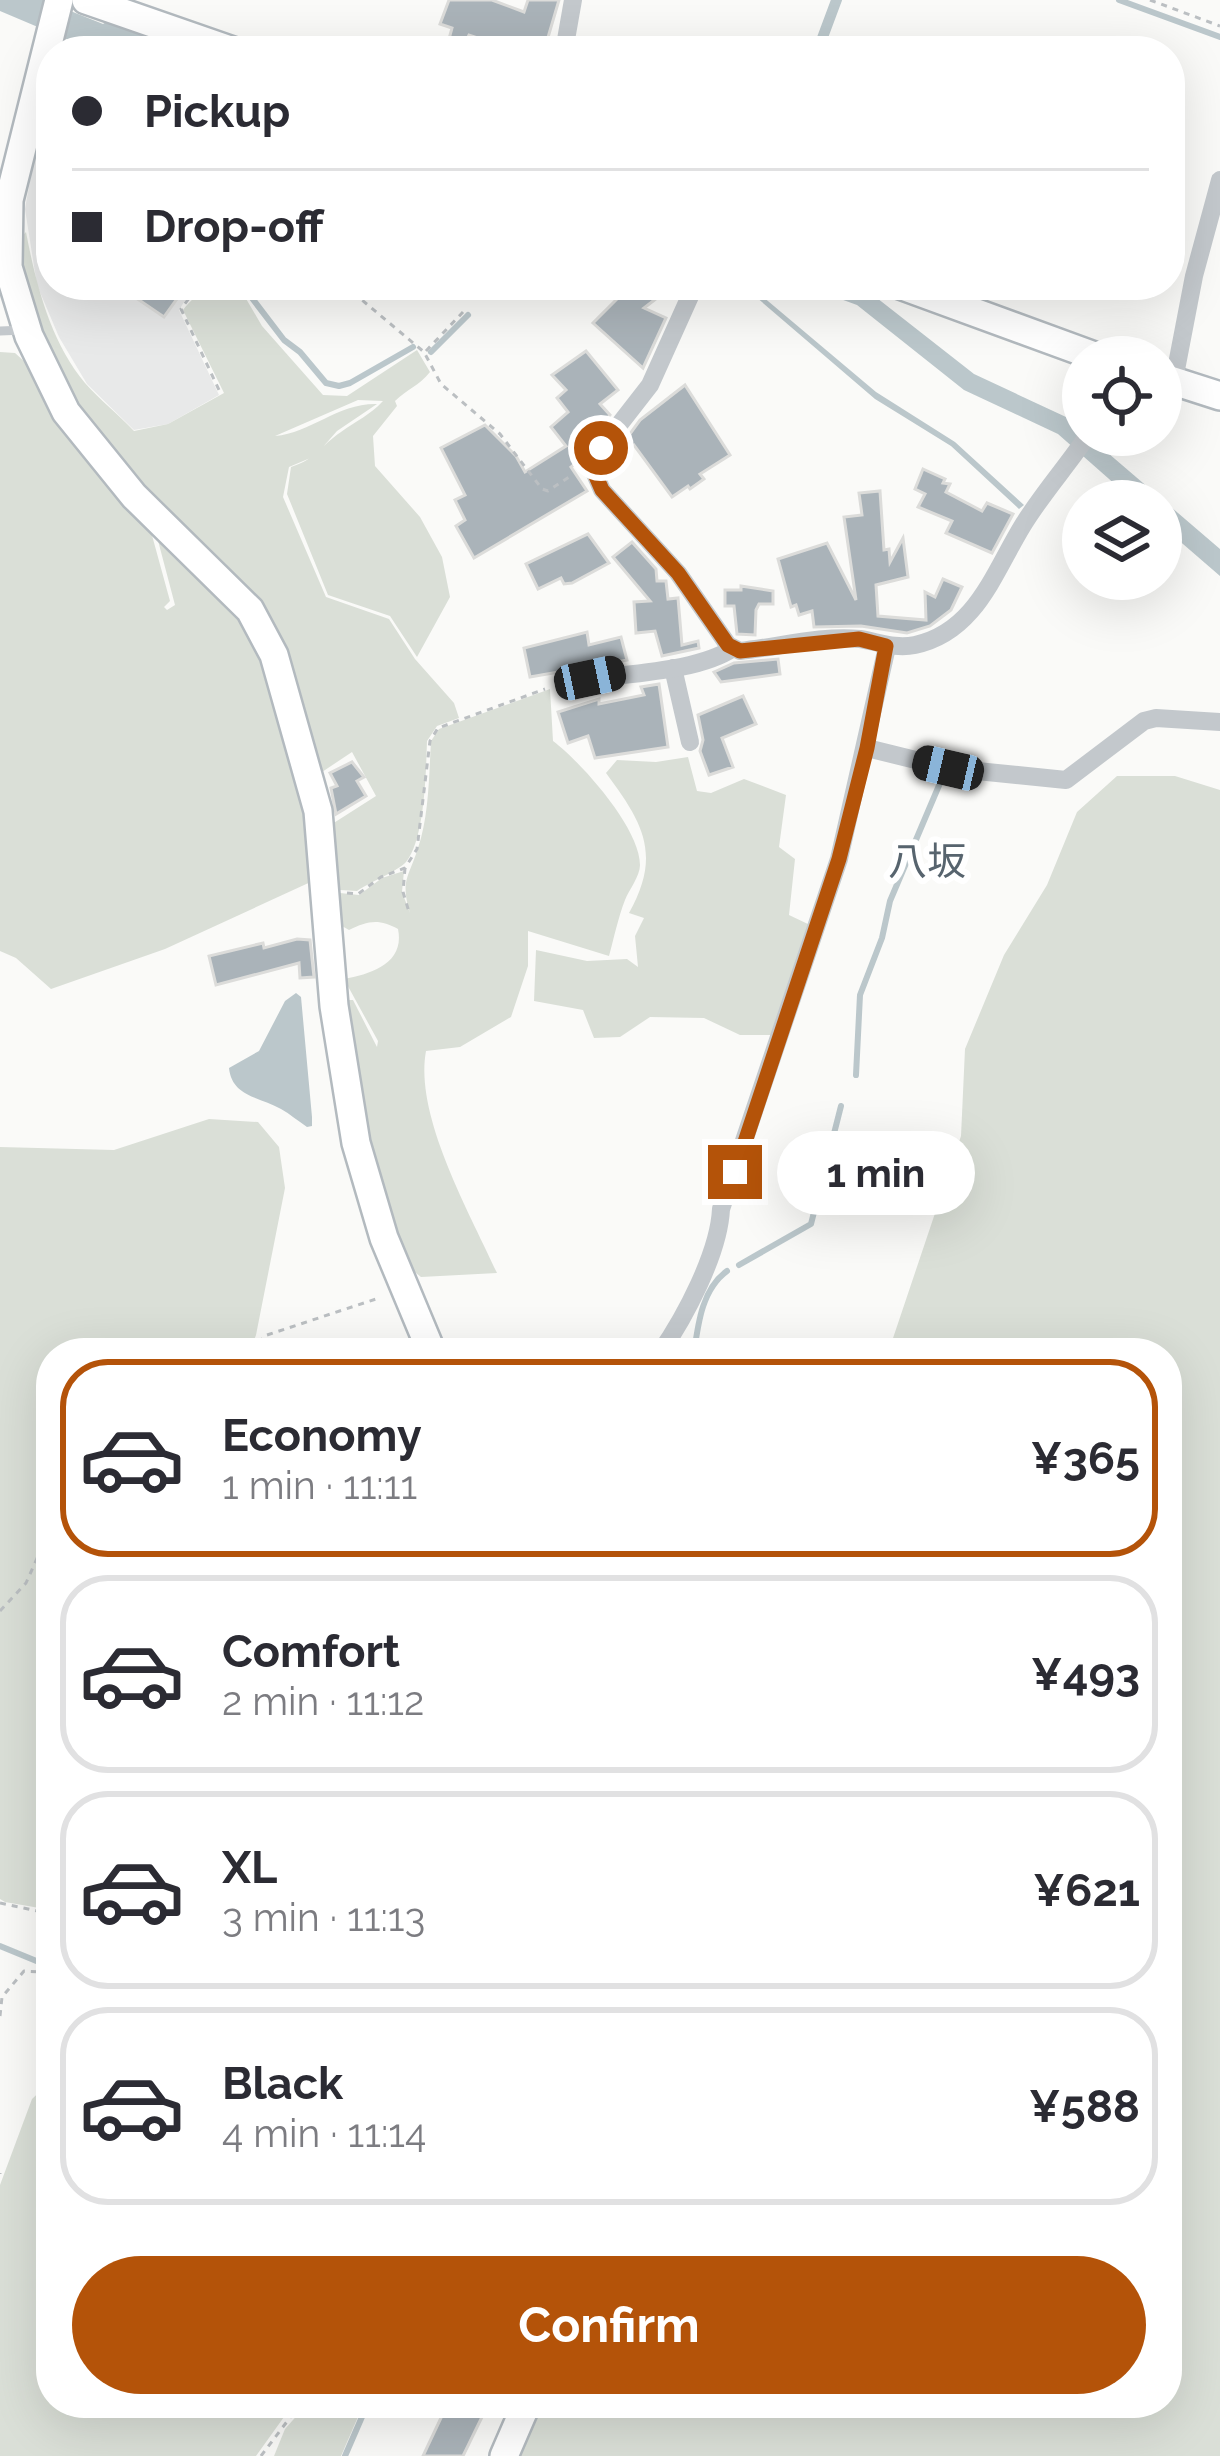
<!DOCTYPE html>
<meta charset="utf-8">
<style>
:root{--surface:#fff;--page:#f2f2f3;--text:#2b2b33;--muted:#7c7c81;--line:#e1e1e2;--accent:#b45309}
body{margin:0;font-family:Raleway,"Noto Sans JP",sans-serif;background:var(--page);color:var(--text);height:100vh;display:flex;flex-direction:column;font-size:45px;white-space:nowrap}
*{box-sizing:border-box;margin:0}
p{font-size:39px;color:var(--muted)}
.icon{flex:none;width:66px;height:66px;fill:none;stroke:currentColor;stroke-width:2;stroke-linecap:round;stroke-linejoin:round}
.map{position:relative;flex:1;overflow:hidden}
.panel{position:absolute;left:36px;top:1338px;width:1146px;height:1080px;display:flex;flex-direction:column;background:var(--surface);border-radius:48px;box-shadow:0 12px 48px #0002}
.panel>*{flex:none}
.guide{position:absolute;left:36px;top:36px;width:1149px;height:264px;border-radius:48px;box-shadow:0 12px 48px #0002;display:grid;align-content:center;height:264px;padding:0 36px;background:var(--surface)}
.fabs{position:absolute;left:1062px;top:336px;display:grid;gap:24px}
.fabs a{display:grid;place-items:center;width:120px;height:120px;border-radius:50%;background:var(--surface);box-shadow:0 12px 48px #0002;font-size:60px}
.end{position:absolute;width:54px;height:54px;margin:-27px;border:15px solid #b45309;background:#fff;box-shadow:0 0 0 6px #fff}
.from{border-radius:50%}
.bubble{position:absolute;height:84px;border-radius:42px;background:var(--surface);box-shadow:0 12px 48px #0002;font-size:39px;font-weight:700;line-height:84px;text-align:center}
.car{position:absolute;width:36px;height:72px;margin:-36px -18px;border-radius:15px;box-shadow:0 0 9px 3px #0007;background:linear-gradient(#222 24%,#8ab4d8 0 40%,#222 0 76%,#8ab4d8 0 86%,#222 0)}
.guide b{display:flex;align-items:center;gap:42px;height:114px;font-size:45px}
.guide b+b{border-top:3px solid var(--line)}
.guide i{width:30px;height:30px;background:var(--text)}
ul{padding:21px 0 0;list-style:none}
li{display:flex;align-items:center;gap:36px;height:198px;margin:0 24px 18px;padding:0 12px;border:6px solid var(--line);border-radius:48px}
li div{flex:1}
li b{display:block;font-size:45px}
li em{font-style:normal;font-weight:700}
li.on{border-color:var(--accent)}
li>.icon{width:108px;height:108px;stroke-width:1.5}
.primary-button{display:flex;gap:24px;margin-top:auto;padding:24px 36px}
.primary-button a{flex:1;height:138px;border-radius:72px;background:var(--accent);color:#fff;font-size:48px;font-weight:700;line-height:138px;text-align:center}
.map>svg:first-child{display:block}
</style>
<div class="map">
<svg width="1220" height="2456" viewBox="0 0 1220 2456">
<rect width="100%" height="100%" fill="#fafaf8"/>
<polygon fill="#e8e9e9" points="37,142 51,148 51,285 201,285 189,294 179,310 219,395 168,424 134,430 87,384 59,337 37,285 25,209"/>
<g fill="#dadfd7">
<path d="M26,232c10,52 24,109 59,151 15,17 33,31 49,48l34,-7 56,-31 -41,-83c16,-21 30,-25 55,-25l24,41 61,69 24,1 70,-46 13,22c-11,14 -23,17 -35,29l2,5 -24,30 2,30 45,51 22,40 8,40 -33,60 -27,-41 -62,-21 -41,-101 4,-27c27,-9 29,-21 50,-35 15,-11 29,-17 42,-31l-25,-1 -83,36c36,-3 63,-33 102,-32l-40,27 -22,25 -26,11 -6,30 43,100 63,22 26,40 39,44 5,15 -22,8 -10,15c-1,30 -2,98 -21,121 -8,9 -36,20 -49,29l-17,-1 -11,-64 47,-30 -24,-44 -33,22c-10,-41 -15,-87 -35,-124 -50,-94 -144,-150 -204,-237 -34,-50 -49,-114 -62,-172z"/>
<path d="M0,352l15,1 10,9 25,49 100,117 20,73 -6,6 3,3 8,-5 -19,-72c32,32 70,64 93,104 41,72 51,162 66,243l-150,69 -114,40 -35,-31 -16,-7z"/>
<path d="M550,689l3,52c28,21 87,87 87,124 0,11 -11,25 -15,35 -7,18 -11,38 -16,56l-81,-25v35l-17,51 -51,30 -34,4c-12,65 44,162 71,222l-76,4 -14,-11 -46,-139 -15,-127h7l24,47 1,-6 -34,-62c28,-5 61,-16 54,-50 -19,-11 -31,-8 -49,1l-7,-4 -2,-33 19,2 23,-17 22,-7 -2,21 8,21c-10,-33 -1,-36 8,-65 11,-32 11,-73 13,-107l8,-12z"/>
<path d="M688,757l9,34 14,2 33,-14 42,16 -7,52 16,12 -6,56 21,10 -37,110h-33l-36,-17 -54,-1 -30,20 -26,1 -11,-28 -49,-9 2,-51 51,11 40,-2 11,8 -3,-31 9,-18 -15,-5c33,-59 14,-90 -23,-140l11,-13 39,2z"/>
<polygon points="1117,776 1175,776 1220,790 1220,2456 519,2456 539,2403 1167,2403 1167,1353 888,1353 961,1136 965,1049 1004,955 1047,885 1077,812"/>
<polygon points="209,1119 258,1122 279,1147 285,1188 256,1335 249,1353 51,1353 51,1910 5,1902 0,1899 0,1147 114,1150"/>
<polygon points="51,2081 51,2403 294,2403 256,2456 0,2456 0,2185 32,2099"/>
<polygon points="308,2403 364,2403 341,2456 274,2456 285,2429"/>
</g>
<g fill="#bbc7cb">
<polygon points="0,0 43,0 103,24 109,20 194,51 111,51 78,44 0,11"/>
<polygon points="742,285 749,285 876,392 955,442 1024,505 1019,509 951,446 875,399"/>
<polygon points="802,285 855,285 868,291 974,374 1066,417 1220,549 1220,576 1161,525 1161,501 1134,501 1058,434 964,390 857,305"/>
<path d="M296,993l5,4 11,120v9l-5,1c-9,-6 -17,-13 -26,-18 -21,-12 -49,-12 -52,-41l30,-17 26,-50z"/>
</g>
<g fill="none" stroke-linecap="round" stroke-linejoin="round">
<g stroke="#bbc7cb" stroke-width="6">
<polyline points="1119,0 1220,37"/>
<polyline points="54,42 80,51"/>
<polyline points="815,51 834,0"/>
<polyline points="820,51 839,0"/>
<polyline points="242,285 284,340 300,352 326,383 339,386 350,383 413,347"/>
<polyline points="431,352 468,315"/>
<polyline points="856,1075 860,995 882,938 890,901 943,776"/>
<polyline points="739,1265 811,1224 841,1106"/>
<path d="M694,1353c4,-29 8,-64 33,-82"/>
<polyline points="0,1946 51,1967"/>
<polyline points="345,2456 368,2403"/>
</g>
</g>
<g fill="#aab3b9" stroke="#dcdcda" stroke-width="3">
<polygon points="449,0 492,0 524,12 528,0 559,0 544,51 495,51 496,44 469,35 465,43 449,39 452,28 440,24"/>
<polygon points="117,285 187,285 164,317"/>
<polygon points="631,285 674,285 644,308 666,318 643,368 593,323"/>
<polygon points="586,351 618,390 600,404 610,415 580,460 571,467 587,491 474,558 456,526 465,520 455,500 465,495 441,448 485,425 516,456 525,472 566,446 551,427 568,412 557,398 566,390 552,375"/>
<polygon points="685,385 730,455 700,474 704,479 690,489 688,486 672,497 634,445 608,464 640,420"/>
<polygon points="923,469 945,479 943,483 950,484 946,492 982,511 987,503 1013,514 992,553 946,533 952,521 918,507 925,494 915,489"/>
<polygon points="880,491 884,550 889,549 890,562 903,538 908,577 876,585 878,616 926,620 925,592 935,597 943,579 962,587 951,610 930,626 907,633 861,626 814,627 812,611 799,615 796,605 791,607 778,559 827,543 856,600 844,517 862,515 859,493"/>
<polygon points="588,534 609,563 572,583 564,584 561,578 538,589 526,564"/>
<polygon points="632,542 656,569 657,581 666,581 668,599 678,598 682,645 698,641 699,648 662,656 655,631 636,633 634,602 650,601 613,557"/>
<polygon points="741,586 773,591 773,604 759,604 756,610 755,635 737,634 734,606 725,606 725,590 741,590"/>
<polygon points="587,632 589,645 621,637 627,660 530,677 524,648"/>
<polygon points="778,659 780,674 721,682 714,672 734,663"/>
<polygon points="659,684 668,747 595,758 588,736 568,743 558,712 599,699 599,704 644,695 641,687"/>
<polygon points="743,696 756,724 722,738 733,767 709,775 700,751 703,740 698,715"/>
<polygon points="352,762 364,777 357,781 366,796 336,814 331,788 337,786 330,773"/>
<polygon points="297,939 310,940 314,977 300,978 299,963 216,985 209,956 263,943 264,948"/>
<polygon points="448,2403 482,2417 463,2456 423,2456"/>
</g>
<g fill="none" stroke-linecap="round" stroke-linejoin="round">
<g stroke="#b3babf" stroke-width="32">
<g id="secondary">
<polyline points="59,0 9,200 8,267 29,336 66,412 134,496 250,610 274,655 318,811 334,1006 356,1143 384,1238 432,1353"/>
<polyline points="86,0 233,51"/>
<polyline points="900,285 1097,357"/>
<polyline points="1161,377 1220,396"/>
<polyline points="504,2456 527,2403"/>
</g>
</g>
<g stroke="#bbbfc2" stroke-width="3" stroke-dasharray="6 6" stroke-linecap="butt">
<polyline points="1150,0 1220,26"/>
<polyline points="208,285 190,297 181,309 219,390"/>
<polyline points="344,285 424,352 441,384 500,434 542,489 548,491 572,475"/>
<polyline points="426,351 463,312"/>
<polyline points="405,868 403,892 409,912"/>
<polyline points="347,893 358,894 381,877 405,868 417,849 430,741 438,728 545,689"/>
<polyline points="252,1353 264,1336 379,1298"/>
<polyline points="0,1611 26,1583 51,1527"/>
<polyline points="0,1903 51,1914"/>
<polyline points="0,2016 2,1997 24,1971 39,1972 51,1955"/>
<polyline points="0,2174 0,2173"/>
<polyline points="261,2456 301,2403"/>
</g>
<polyline stroke="#c3c8cc" stroke-width="9" points="0,331 25,330"/>
<g stroke="#c3c8cc" stroke-width="18">
<polyline points="564,51 573,0"/>
<path d="M695,285l-45,100 -49,63 -9,19 10,23 76,83 50,72 12,6c38,-4 82,-16 120,-12 19,3 35,10 55,6 61,-13 79,-73 108,-120 19,-31 44,-59 65,-90"/>
<polyline points="1174,380 1194,276 1220,180"/>
<polyline points="673,668 690,742"/>
<path d="M566,683c48,-10 129,-9 167,-35"/>
<polyline points="867,748 948,768 1066,780 1144,721 1156,718 1220,722"/>
<path d="M660,1353c25,-36 59,-100 61,-144l118,-350 48,-212"/>
</g>
<use href="#secondary" stroke="#fff" stroke-width="27"/>
</g>
<g fill="none" stroke-linecap="round" stroke-linejoin="round">
<polyline stroke="#b45309" stroke-width="15" points="601,448 592,467 602,490 678,573 728,645 740,651 859,639 886,646 867,748 839,859 735,1172"/>
</g>
<g text-anchor="middle" dominant-baseline="central" stroke-width="12" stroke-linejoin="round" paint-order="stroke">
<g font-size="39" fill="#57646e" stroke="#fff">
<text x="927" y="861">八坂</text>
</g>
</g>
</svg>
<div class="fabs">
<a><svg class="icon" aria-label="locate" viewBox="0 0 24 24"><circle cx="12" cy="12" r="6"/><path d="M12 2v4M12 18v4M2 12h4M18 12h4"/></svg></a>
<a><svg class="icon" aria-label="layers" viewBox="0 0 24 24"><path d="M12 4l9 5-9 5-9-5zM3 14l9 5 9-5"/></svg></a>
</div>
<i class="end from" style="left:601px;top:448px"></i>
<i class="end" style="left:735px;top:1172px"></i>
<div class="bubble" style="left:777px;top:1131px;width:198px">1 min</div>
<i class="car" style="left:590px;top:678px;rotate:78deg"></i>
<i class="car" style="left:948px;top:768px;rotate:283deg"></i>
<div class="guide">
<b><i class="from"></i>Pickup</b>
<b><i></i>Drop-off</b>
</div>
<section class="panel">
<ul>
<li class="on"><svg class="icon" aria-label="car" viewBox="0 0 24 24"><path d="M5 17H2v-5l4-1 3-4h7l3 4 3 1v5h-3M9 17h6M6 11h13"/><circle cx="7" cy="17" r="2"/><circle cx="17" cy="17" r="2"/></svg><div><b>Economy</b><p>1 min · 11:11</p></div><em>¥365</em></li>
<li><svg class="icon" aria-label="car" viewBox="0 0 24 24"><path d="M5 17H2v-5l4-1 3-4h7l3 4 3 1v5h-3M9 17h6M6 11h13"/><circle cx="7" cy="17" r="2"/><circle cx="17" cy="17" r="2"/></svg><div><b>Comfort</b><p>2 min · 11:12</p></div><em>¥493</em></li>
<li><svg class="icon" aria-label="car" viewBox="0 0 24 24"><path d="M5 17H2v-5l4-1 3-4h7l3 4 3 1v5h-3M9 17h6M6 11h13"/><circle cx="7" cy="17" r="2"/><circle cx="17" cy="17" r="2"/></svg><div><b>XL</b><p>3 min · 11:13</p></div><em>¥621</em></li>
<li><svg class="icon" aria-label="car" viewBox="0 0 24 24"><path d="M5 17H2v-5l4-1 3-4h7l3 4 3 1v5h-3M9 17h6M6 11h13"/><circle cx="7" cy="17" r="2"/><circle cx="17" cy="17" r="2"/></svg><div><b>Black</b><p>4 min · 11:14</p></div><em>¥588</em></li>
</ul>
<div class="primary-button"><a>Confirm</a></div>
</section>
</div>
